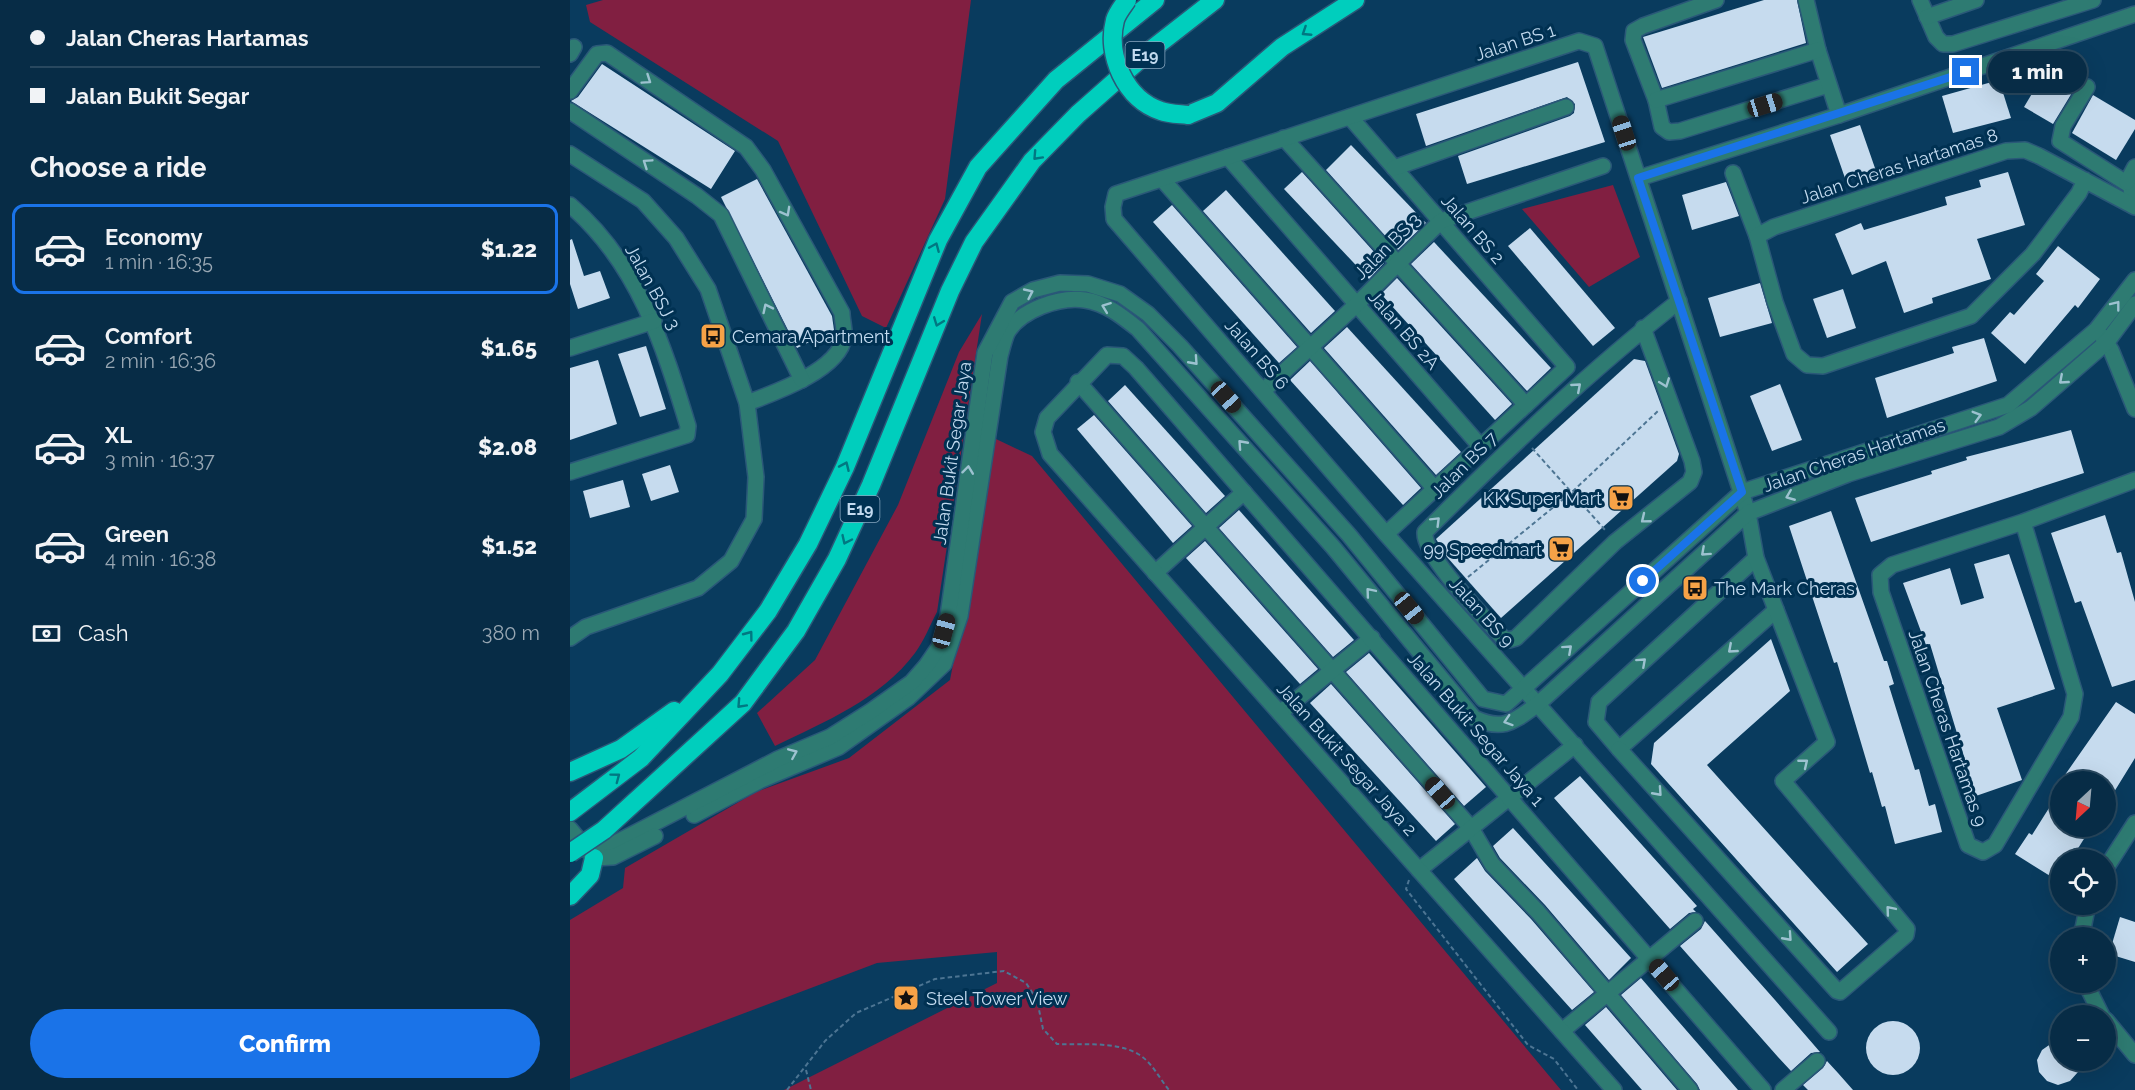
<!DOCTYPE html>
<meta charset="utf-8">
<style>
:root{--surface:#072c46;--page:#153851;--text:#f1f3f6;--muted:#98a7b3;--line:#28485f;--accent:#1a73e8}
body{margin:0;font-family:Raleway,sans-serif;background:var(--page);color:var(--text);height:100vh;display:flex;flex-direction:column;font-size:22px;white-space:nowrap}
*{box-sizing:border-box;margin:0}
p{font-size:20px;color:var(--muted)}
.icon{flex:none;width:33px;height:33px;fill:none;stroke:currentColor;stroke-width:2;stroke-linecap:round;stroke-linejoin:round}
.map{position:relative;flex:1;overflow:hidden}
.panel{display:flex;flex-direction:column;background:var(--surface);width:570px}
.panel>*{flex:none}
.guide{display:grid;align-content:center;height:132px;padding:0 30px;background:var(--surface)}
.needle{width:39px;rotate:206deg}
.fabs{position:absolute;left:1480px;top:771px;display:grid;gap:12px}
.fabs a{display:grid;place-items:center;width:66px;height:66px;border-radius:50%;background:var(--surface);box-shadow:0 6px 24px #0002,0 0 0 2px var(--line);font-size:30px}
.end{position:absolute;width:27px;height:27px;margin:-14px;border:8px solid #1a73e8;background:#fff;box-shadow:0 0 0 3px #fff}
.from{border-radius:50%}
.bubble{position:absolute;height:42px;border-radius:21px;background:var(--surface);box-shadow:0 6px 24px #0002,0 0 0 2px var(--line);font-size:20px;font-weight:800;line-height:42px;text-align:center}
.car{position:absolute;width:18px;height:36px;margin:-18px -9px;border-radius:8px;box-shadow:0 0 4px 2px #0007;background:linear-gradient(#222 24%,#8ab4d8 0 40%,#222 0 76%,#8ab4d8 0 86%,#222 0)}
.guide b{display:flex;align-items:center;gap:21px;height:57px;font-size:22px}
.guide b+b{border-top:2px solid var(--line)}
.guide i{width:15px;height:15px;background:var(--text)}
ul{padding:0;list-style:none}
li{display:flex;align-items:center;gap:18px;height:90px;margin:0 12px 9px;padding:0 18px;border:3px solid transparent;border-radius:12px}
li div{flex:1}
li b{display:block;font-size:22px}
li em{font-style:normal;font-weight:800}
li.current{border-color:var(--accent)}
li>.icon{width:54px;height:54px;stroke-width:1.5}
h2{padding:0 30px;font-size:27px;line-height:72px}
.pay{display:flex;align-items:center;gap:15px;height:66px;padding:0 30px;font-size:22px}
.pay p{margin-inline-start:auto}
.cta{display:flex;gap:12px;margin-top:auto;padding:12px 30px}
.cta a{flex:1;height:69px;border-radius:36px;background:var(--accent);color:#fff;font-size:24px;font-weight:800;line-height:69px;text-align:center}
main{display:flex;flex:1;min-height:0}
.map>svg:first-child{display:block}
</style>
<main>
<section class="panel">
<div class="guide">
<b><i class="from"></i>Jalan Cheras Hartamas</b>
<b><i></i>Jalan Bukit Segar</b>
</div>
<h2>Choose a ride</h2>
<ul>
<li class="current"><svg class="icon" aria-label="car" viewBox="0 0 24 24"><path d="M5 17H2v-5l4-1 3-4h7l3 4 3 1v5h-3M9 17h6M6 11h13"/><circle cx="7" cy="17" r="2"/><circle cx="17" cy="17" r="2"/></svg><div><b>Economy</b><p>1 min · 16:35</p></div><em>$1.22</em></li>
<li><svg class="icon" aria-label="car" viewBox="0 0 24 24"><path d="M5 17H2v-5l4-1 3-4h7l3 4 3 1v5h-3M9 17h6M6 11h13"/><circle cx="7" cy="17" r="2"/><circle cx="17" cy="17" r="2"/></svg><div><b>Comfort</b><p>2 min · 16:36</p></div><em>$1.65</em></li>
<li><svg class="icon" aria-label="car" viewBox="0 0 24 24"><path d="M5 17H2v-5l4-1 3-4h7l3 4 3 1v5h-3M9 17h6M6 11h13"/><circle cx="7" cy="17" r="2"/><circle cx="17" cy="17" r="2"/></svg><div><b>XL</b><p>3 min · 16:37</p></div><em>$2.08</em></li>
<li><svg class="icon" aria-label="car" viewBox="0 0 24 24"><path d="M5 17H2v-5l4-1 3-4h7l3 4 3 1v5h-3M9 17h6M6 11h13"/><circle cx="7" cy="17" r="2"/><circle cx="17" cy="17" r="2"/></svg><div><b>Green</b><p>4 min · 16:38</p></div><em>$1.52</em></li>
</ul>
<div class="pay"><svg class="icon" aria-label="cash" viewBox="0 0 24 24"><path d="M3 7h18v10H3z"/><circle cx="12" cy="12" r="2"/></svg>Cash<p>380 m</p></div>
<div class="cta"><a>Confirm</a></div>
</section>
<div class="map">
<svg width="1565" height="1090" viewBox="0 0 1565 1090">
<rect width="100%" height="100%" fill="#093b5e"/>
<g fill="#811f41">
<polygon points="33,0 401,0 375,199 316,328 292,316 208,141 20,22 16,5"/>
<polygon points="1043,185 1070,257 1019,287 952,209"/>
<path d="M412,314l-45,298c-7,13 -13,29 -22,41 -34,46 -91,69 -140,93l-18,-33 58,-53 83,-155 61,-153z"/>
<polygon points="426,439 462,456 991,1090 214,1090 427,983 427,952 307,963 0,1079 0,920 53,888 55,868 186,792 279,758 380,680"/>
</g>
<g fill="#c6dbee">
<polygon points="1194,0 1227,0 1236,43 1092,88 1073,37"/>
<polygon points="1008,62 1035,142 897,184 888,156 1000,116 1004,113 1005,104 997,97 856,146 846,114"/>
<polygon points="32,64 165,151 141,189 1,101 8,97"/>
<polygon points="1479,65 1508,83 1483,124 1454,107"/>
<polygon points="1429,80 1441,118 1383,133 1372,96"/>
<polygon points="1523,95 1565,120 1565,129 1546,160 1502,133"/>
<polygon points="1290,125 1306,171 1276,181 1260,135"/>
<polygon points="781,145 856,223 828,250 756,170"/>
<polygon points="732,172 814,263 799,279 714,189"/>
<polygon points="1438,172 1455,225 1407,239 1421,279 1362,298 1363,303 1334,313 1316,261 1282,275 1265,234 1291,223 1294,230 1377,205 1375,197 1411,187 1409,180"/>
<polygon points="187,179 262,316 264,330 227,348 151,197"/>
<polygon points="1156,182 1169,216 1122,230 1112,195"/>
<polygon points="656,190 765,311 741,333 633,211"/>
<polygon points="602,205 727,347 709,363 583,222"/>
<polygon points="960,228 1045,328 1023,346 938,246"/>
<polygon points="2,239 14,276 30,271 40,298 8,309 0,284 0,240"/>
<polygon points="864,242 981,368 957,391 841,264"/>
<polygon points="1488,246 1530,279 1508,308 1505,305 1455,364 1421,333 1440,312 1444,315 1474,281 1466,274"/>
<polygon points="827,278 942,404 925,420 811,294"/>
<polygon points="1190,283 1202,323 1150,337 1138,298"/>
<polygon points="1273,289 1286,328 1257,338 1243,299"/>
<polygon points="777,327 891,452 866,475 754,348"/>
<polygon points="1414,338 1427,381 1317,418 1305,378 1384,353 1382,347"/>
<polygon points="76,346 96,409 70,417 48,354"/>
<polygon points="1064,359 1075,361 1109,454 1107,461 931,618 877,557 866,539"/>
<polygon points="28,360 47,424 0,440 0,368"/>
<polygon points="740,361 851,488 833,505 720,380"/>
<polygon points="1210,384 1232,440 1202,451 1180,396"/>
<polygon points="555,385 655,496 636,513 538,401"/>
<polygon points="524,415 622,526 603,543 507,429"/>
<polygon points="1501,430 1514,473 1301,542 1285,498 1362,474 1361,471 1397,460 1396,457"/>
<polygon points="100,465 109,492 81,501 72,474"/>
<polygon points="53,480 60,507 20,518 13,491"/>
<polygon points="669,510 784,640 763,657 649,528"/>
<polygon points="1261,511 1314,661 1317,661 1324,684 1319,686 1345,770 1349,769 1359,806 1365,804 1372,832 1325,844 1315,806 1312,807 1302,772 1300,773 1267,662 1264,663 1219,526"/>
<polygon points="1535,515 1547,553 1551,552 1565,602 1565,680 1542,687 1511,601 1505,603 1481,533"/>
<polygon points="635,541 748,669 730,684 616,558"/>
<polygon points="1439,554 1485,689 1427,708 1452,780 1403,797 1392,765 1396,763 1360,644 1356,645 1333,583 1380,568 1391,605 1414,598 1404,564"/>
<polygon points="1201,639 1220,691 1137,765 1298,944 1267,972 1081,764 1084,743"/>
<polygon points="799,653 916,787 894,806 776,672"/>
<polygon points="761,684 885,824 866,841 740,703"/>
<polygon points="1546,702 1565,714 1565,758 1536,805 1536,782 1490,782"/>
<polygon points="1010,776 1127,906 1123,909 1126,912 1119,913 1100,929 984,798"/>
<polygon points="1491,789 1491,826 1522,826 1507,850 1504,848 1497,860 1491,860 1491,870 1485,879 1445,854 1459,833 1462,835"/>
<polygon points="943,828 1061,958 1039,980 975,905 930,858 923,846"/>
<polygon points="907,858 915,871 961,919 1024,992 1002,1010 884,879"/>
<polygon points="1550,917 1565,922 1565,962 1539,954"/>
<polygon points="1135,921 1205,1000 1250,1052 1241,1053 1221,1071 1208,1057 1110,946 1131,929"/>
<polygon points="1071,978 1109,1022 1168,1090 1130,1090 1127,1084 1051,995"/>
<polygon points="1036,1007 1107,1090 1072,1090 1015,1025"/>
<circle cx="1323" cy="1048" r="27"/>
<polygon points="1482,1043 1491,1043 1491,1060 1509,1060 1508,1072 1500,1081 1488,1085 1477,1081 1469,1072 1467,1060 1472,1050"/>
<polygon points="1257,1061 1268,1073 1283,1090 1238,1090 1233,1085 1253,1068"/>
</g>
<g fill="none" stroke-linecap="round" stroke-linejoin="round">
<g stroke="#2a5878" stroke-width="18">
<g id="minor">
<polyline points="1146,0 1073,26 1064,31 1063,40 1086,100 1092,127 1099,132 1110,131 1258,85"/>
<polyline points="1236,0 1248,50 1269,115"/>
<polyline points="1350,0 1366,37 1373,44 1383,44 1523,0"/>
<polyline points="1357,17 1406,0"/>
<polyline points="0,54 4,47"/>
<polyline points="1517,87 1493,126 1490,141 1561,186 1562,205"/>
<path d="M0,91l27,-37 10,-1 139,94 17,23 79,143c0,7 3,17 2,24 -4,33 -70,56 -97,66"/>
<polyline points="1086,100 1248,50"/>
<polyline points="0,111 127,196 151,215 232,380"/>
<polyline points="780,117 997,367 816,534"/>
<polyline points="714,138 956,405"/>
<polyline points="0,154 73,201 106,238 138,289 177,403 186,477 184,519 161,561 128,588 16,627 0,638"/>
<polyline points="658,157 911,447"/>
<polyline points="824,168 996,107"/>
<polyline points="1163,173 1187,236"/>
<polyline points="1069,178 1269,115 1565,14"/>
<polyline points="592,179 865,489"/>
<polyline points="1515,180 1509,193 1463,254 1401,316 1253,366 1237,365 1224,354 1205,302 1187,236 1204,227 1436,151 1455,150 1469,156 1565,207"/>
<polyline points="1557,182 1565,167"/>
<path d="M0,205c68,58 93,139 118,221l-1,9 -117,37"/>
<path d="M1073,328l49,133 2,11 -4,10 -75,60 -99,96 -7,2 -6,-2c-17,-19 -81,-83 -78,-106 81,-81 163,-160 254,-231"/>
<polyline points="1532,336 1541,350 1565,409"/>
<polyline points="0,348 84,321"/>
<polyline points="508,382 901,828 922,864 968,912 1120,1090"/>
<polyline points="693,391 786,305 871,221 1033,166"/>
<polyline points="1453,522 1505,694 1501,717 1425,845 1413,852 1398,845 1311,592 1310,575 1322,565 1453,522 1565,480"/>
<polyline points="1186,558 1029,702 1026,722 1049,749 1206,610"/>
<polyline points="585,573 674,492"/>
<polyline points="710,713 802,638"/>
<polyline points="1049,749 1267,991 1270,992 1336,935 1337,929 1213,781 1257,742 1186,558 1178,513 1025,46 1009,41 546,194 543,207 544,219 816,534 1259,1032"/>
<path d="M124,815l65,-34 80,-34 69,-49 36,-34 16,-48 40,-260c2,-7 4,-16 7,-23 13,-23 53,-37 78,-33 21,3 38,17 53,29l195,218 141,171c30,14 40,3 64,-14l210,-191 100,-39 151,-47 32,-19 76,-66 28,-38"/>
<polyline points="0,829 19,852"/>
<polyline points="24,858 38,847 208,759 260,737 301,711 342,682 356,666 369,647 378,616 415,353 442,302 463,290 490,283 518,284 550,294 578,314 610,346 779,535 913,699 936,704 1172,492 1438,405 1526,330 1565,280"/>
<polyline points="24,858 43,857 85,836"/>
<polyline points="1536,868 1565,823"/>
<polyline points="849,870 1005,745"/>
<polyline points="1511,938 1518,904"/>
<polyline points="1515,982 1532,1016"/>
<polyline points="1536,1020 1565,1055"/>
<polyline points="992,1031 1125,921"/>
<polyline points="1044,1090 480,454 473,432 477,418 537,355 553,356 566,368 1193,1090"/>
<polyline points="1213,1090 1247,1061"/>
</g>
</g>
<g stroke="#2a5878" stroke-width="21">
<g id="highway">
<polyline points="508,114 577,53 645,0"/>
<polyline points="618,115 647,103 712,47 785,0"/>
<polyline points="0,772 51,749 104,711"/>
<polyline points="0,812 71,758 150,674 198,611 238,544 275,467 368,240 408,167 486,80 585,0"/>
<polyline points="0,896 20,875 24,858"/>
</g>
</g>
<g stroke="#4d7593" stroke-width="2" stroke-dasharray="4.5 3" stroke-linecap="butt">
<polyline points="962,448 1036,531"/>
<polyline points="898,577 1002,492 1088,411"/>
<polyline points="839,880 836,889 958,1045 984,1059 1008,1090"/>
<polyline points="236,1070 241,1090"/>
<path d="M217,1090l38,-49 31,-28 79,-34 69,-8 22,12 11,17 6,29 14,15c25,1 59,-3 81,10 14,8 21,24 31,36"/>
</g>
<use href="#minor" stroke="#2e7b72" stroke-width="15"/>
<use href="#highway" stroke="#00cebd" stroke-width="18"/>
<g stroke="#2a5878" stroke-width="21" stroke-linecap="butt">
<g id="highway-bridge">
<path d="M557,0c-4,6 -10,13 -12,20 -9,35 10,79 46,91 8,3 19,3 27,4"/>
<polyline points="0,853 34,830 173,703 226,631 267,559 301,485 380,291 404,242 462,161 508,114"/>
</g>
</g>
<use href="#highway-bridge" stroke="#00cebd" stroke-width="18"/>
</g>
<defs><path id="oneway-chevron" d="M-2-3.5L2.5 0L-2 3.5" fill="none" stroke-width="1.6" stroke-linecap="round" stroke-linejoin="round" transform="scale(1.5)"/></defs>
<g stroke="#007882">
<use href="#oneway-chevron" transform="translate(736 32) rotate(147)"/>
<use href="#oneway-chevron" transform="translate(467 156) rotate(133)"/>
<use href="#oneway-chevron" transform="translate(365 247) rotate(-67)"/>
<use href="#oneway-chevron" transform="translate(368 322) rotate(111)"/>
<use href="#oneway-chevron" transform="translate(275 466) rotate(-66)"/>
<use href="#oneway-chevron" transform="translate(276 540) rotate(115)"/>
<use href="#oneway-chevron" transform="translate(179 635) rotate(-53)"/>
<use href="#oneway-chevron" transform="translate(171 704) rotate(133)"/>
<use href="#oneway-chevron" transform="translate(46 777) rotate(-37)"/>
</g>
<g stroke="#9dc2d0">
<use href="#oneway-chevron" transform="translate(77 80) rotate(34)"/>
<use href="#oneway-chevron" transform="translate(77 163) rotate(-146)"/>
<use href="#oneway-chevron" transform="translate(216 212) rotate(61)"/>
<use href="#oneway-chevron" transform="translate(459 293) rotate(-25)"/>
<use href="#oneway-chevron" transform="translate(1546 305) rotate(-52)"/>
<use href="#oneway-chevron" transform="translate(536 307) rotate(-159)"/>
<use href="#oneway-chevron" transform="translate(197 308) rotate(-116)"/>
<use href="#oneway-chevron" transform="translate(624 361) rotate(48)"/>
<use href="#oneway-chevron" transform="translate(1493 380) rotate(139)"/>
<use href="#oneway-chevron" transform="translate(1095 383) rotate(69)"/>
<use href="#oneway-chevron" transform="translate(1007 387) rotate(-41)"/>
<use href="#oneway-chevron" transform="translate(1407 416) rotate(-16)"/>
<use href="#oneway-chevron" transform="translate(672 444) rotate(-132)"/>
<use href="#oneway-chevron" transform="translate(398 470) rotate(-83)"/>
<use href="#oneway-chevron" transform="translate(1220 496) rotate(158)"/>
<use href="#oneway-chevron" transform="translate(1075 519) rotate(141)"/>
<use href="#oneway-chevron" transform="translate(866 521) rotate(-45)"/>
<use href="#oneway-chevron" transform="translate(1135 552) rotate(138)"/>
<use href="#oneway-chevron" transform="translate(800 592) rotate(-130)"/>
<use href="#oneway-chevron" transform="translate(998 649) rotate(-42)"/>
<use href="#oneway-chevron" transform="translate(1162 649) rotate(139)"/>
<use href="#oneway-chevron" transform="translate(1072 662) rotate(-42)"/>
<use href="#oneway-chevron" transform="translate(938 721) rotate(162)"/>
<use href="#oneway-chevron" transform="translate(223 753) rotate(-23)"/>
<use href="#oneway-chevron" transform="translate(1234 763) rotate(-39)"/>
<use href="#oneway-chevron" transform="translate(1088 792) rotate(48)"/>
<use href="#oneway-chevron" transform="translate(1320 910) rotate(-130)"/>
<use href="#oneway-chevron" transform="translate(1218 937) rotate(48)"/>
</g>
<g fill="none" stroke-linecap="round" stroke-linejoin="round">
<polyline stroke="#1a73e8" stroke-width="8" points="1073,581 1172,492 1068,178 1396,72"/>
</g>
<defs>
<g id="bus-square" transform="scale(1.35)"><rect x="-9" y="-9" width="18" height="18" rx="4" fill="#f6a247" stroke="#003152"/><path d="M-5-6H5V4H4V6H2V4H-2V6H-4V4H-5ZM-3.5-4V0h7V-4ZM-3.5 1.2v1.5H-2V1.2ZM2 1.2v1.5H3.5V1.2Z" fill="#111"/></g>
<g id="supermarket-square" transform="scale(1.35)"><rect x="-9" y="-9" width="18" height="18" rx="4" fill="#f6a247" stroke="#003152"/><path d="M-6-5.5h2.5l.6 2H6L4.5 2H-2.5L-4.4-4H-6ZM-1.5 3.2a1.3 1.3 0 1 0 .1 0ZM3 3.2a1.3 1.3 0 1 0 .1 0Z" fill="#111"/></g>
<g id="sight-square" transform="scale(1.35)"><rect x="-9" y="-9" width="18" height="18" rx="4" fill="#f6a247" stroke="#003152"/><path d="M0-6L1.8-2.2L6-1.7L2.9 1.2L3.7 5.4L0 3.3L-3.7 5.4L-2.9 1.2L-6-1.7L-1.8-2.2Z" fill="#111"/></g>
</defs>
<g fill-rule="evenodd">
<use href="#bus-square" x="143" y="336"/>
<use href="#supermarket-square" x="1051" y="498"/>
<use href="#supermarket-square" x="991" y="549"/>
<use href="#bus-square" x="1125" y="588"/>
<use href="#sight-square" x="336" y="998"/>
</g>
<g text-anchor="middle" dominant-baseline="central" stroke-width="6" stroke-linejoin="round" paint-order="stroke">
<g fill="#003152" stroke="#88a7c0" stroke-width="1.5">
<rect x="555.5" y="42" width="39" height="26" rx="4.5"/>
<rect x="270.5" y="496" width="39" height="26" rx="4.5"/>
</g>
<g font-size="16" font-weight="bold" fill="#c2daef">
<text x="575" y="55">E19</text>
<text x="290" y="509">E19</text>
</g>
<g font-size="18" fill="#c2daef" stroke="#003152">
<text transform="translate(945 42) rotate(-18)">Jalan BS 1</text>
<text transform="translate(1329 166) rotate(-18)">Jalan Cheras Hartamas 8</text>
<text transform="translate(903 229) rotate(49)">Jalan BS 2</text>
<text transform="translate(817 246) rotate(-45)">Jalan BS 3</text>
<text transform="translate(83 287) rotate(61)">Jalan BSJ 3</text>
<text transform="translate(834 330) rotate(49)">Jalan BS 2A</text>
<text transform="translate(687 354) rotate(49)">Jalan BS 6</text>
<text transform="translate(382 453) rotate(-82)">Jalan Bukit Segar Jaya</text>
<text transform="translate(1284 455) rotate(-19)">Jalan Cheras Hartamas</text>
<text transform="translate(894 465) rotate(-45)">Jalan BS 7</text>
<text transform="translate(912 612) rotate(48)">Jalan BS 9</text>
<text transform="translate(1378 728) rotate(71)">Jalan Cheras Hartamas 9</text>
<text transform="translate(906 729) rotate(49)">Jalan Bukit Segar Jaya 1</text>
<text transform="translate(777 759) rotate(48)">Jalan Bukit Segar Jaya 2</text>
</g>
<g font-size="18" fill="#c2daef" stroke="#003152" text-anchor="start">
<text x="162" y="336">Cemara Apartment</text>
<text x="1032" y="498" text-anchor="end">KK Super Mart</text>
<text x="972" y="549" text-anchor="end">99 Speedmart</text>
<text x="1144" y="588">The Mark Cheras</text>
<text x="356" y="998">Steel Tower View</text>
</g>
</g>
</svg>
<div class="fabs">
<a><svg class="needle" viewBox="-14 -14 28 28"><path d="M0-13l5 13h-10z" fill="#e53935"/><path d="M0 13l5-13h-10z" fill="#98a7b3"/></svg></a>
<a><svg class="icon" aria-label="locate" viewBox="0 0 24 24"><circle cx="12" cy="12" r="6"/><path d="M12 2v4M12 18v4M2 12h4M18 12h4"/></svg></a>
<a>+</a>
<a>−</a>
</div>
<i class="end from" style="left:1073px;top:581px"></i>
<i class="end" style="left:1396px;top:72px"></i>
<div class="bubble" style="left:1418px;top:51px;width:99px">1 min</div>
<i class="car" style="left:1195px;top:105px;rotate:73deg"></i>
<i class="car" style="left:1054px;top:133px;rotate:342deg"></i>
<i class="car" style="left:656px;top:397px;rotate:138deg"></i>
<i class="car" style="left:839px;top:608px;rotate:141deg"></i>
<i class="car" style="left:374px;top:631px;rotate:15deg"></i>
<i class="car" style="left:870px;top:793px;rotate:319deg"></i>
<i class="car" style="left:1094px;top:975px;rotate:319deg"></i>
</div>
</main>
